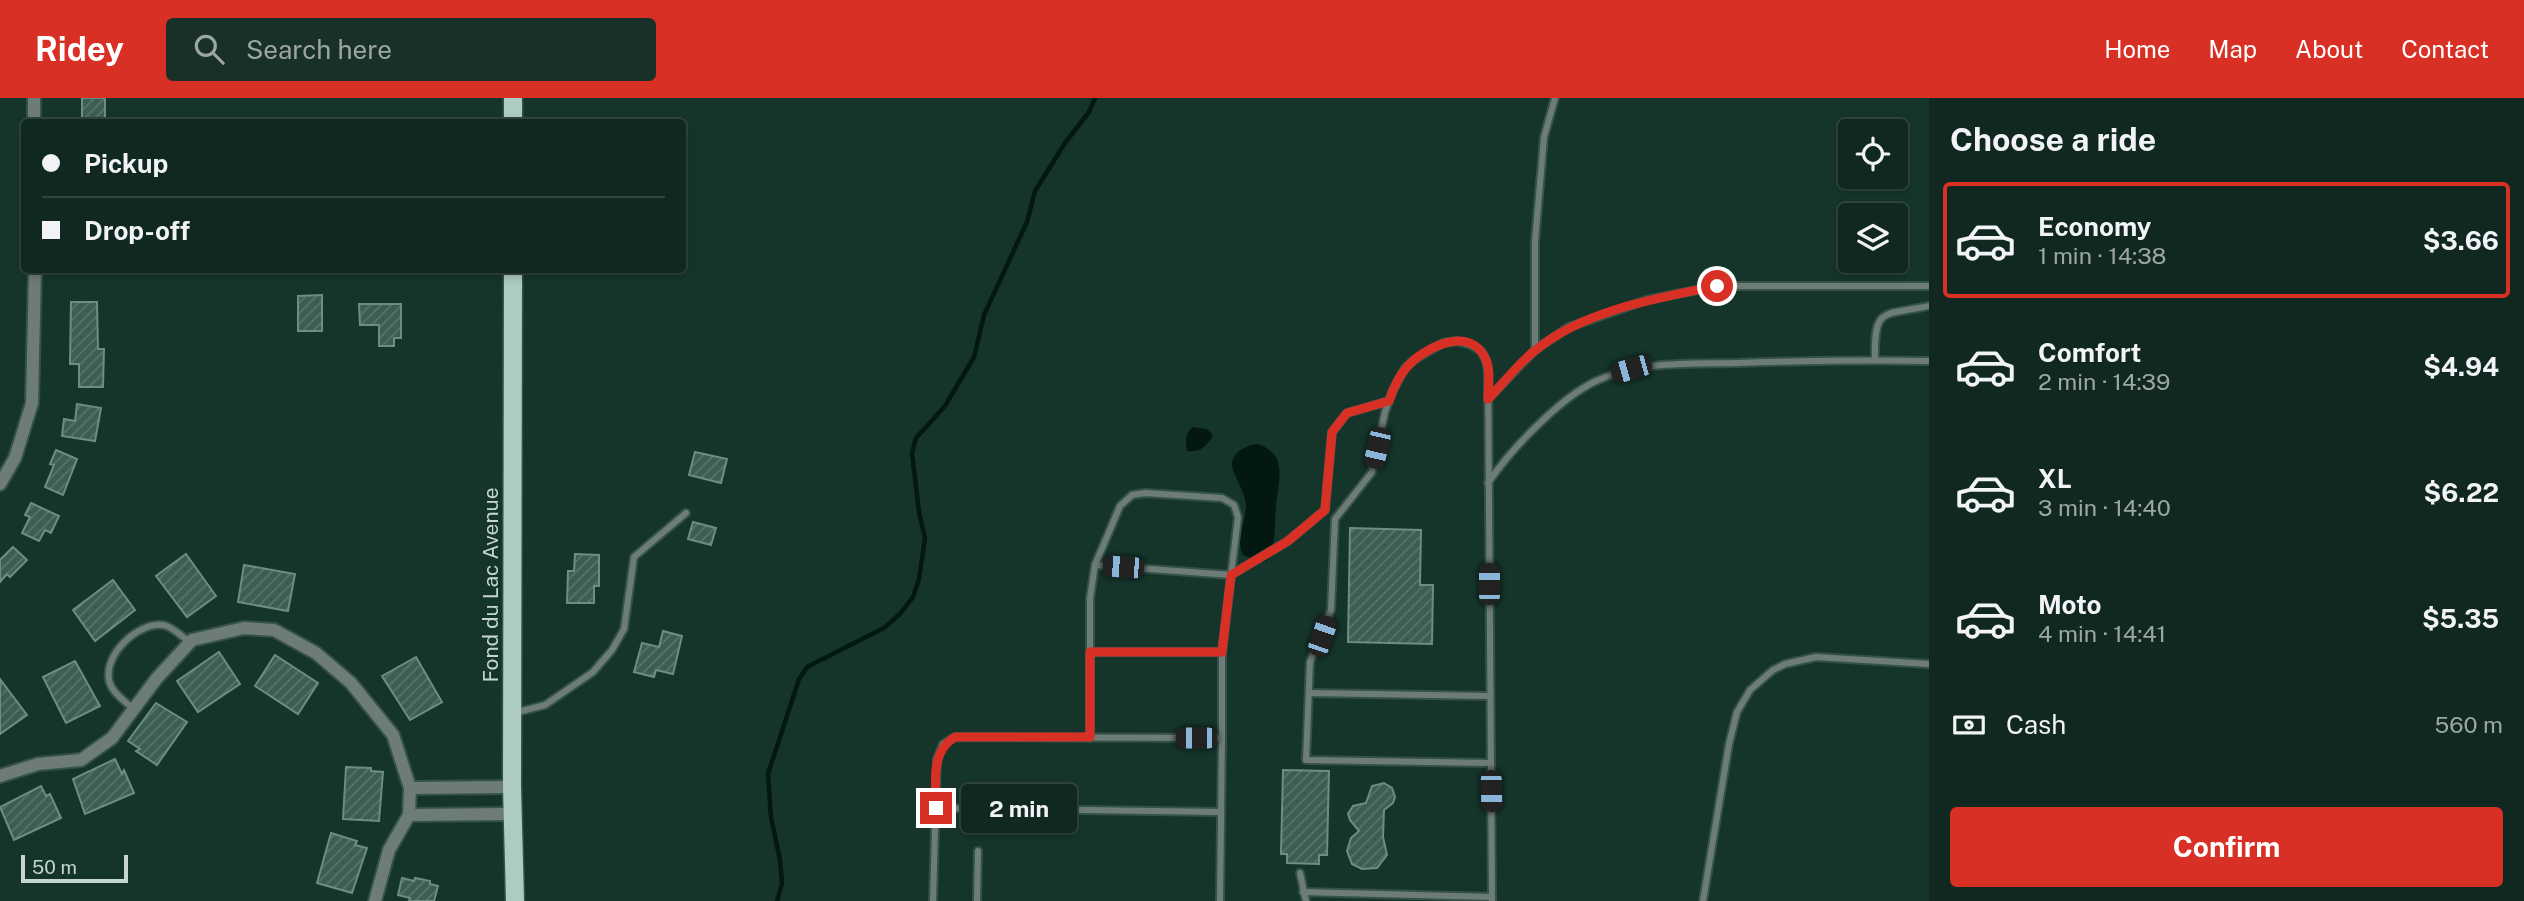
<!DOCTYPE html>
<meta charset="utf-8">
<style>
:root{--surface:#102820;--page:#193029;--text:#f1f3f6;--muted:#9ca6a5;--line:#30443e;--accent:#d93025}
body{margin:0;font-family:"Public Sans",sans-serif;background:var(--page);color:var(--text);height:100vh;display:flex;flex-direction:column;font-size:26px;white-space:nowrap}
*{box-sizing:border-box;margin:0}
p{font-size:23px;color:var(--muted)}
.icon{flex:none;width:38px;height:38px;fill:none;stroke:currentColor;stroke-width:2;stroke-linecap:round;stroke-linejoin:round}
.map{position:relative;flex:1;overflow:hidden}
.side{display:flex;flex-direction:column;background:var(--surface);width:595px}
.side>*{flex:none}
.hud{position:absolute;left:21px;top:21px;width:665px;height:154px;border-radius:7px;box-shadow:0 4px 10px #0003,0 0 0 2px var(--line);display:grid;align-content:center;height:154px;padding:0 21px;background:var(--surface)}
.fabs{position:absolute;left:1838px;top:21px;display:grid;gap:14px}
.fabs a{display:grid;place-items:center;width:70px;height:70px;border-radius:7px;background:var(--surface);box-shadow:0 4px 10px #0003,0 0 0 2px var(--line);font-size:35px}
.scale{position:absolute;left:21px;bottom:18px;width:107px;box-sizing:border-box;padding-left:7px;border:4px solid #c4d6cf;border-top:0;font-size:19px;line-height:24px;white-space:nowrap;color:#c4d6cf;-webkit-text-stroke:5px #15352b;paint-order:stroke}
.end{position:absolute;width:32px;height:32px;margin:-16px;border:9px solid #d93025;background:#fff;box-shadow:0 0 0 4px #fff}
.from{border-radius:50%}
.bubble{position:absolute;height:49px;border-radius:7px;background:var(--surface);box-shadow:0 4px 10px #0003,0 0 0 2px var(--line);font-size:23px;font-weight:700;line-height:49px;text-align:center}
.car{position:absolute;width:21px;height:42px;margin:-21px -10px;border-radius:9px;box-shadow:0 0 5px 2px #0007;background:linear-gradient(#222 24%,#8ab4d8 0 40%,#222 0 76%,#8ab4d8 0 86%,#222 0)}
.hud b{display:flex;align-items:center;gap:24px;height:66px;font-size:26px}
.hud b+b{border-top:2px solid var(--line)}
.hud i{width:18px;height:18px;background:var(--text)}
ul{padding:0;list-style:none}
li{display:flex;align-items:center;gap:21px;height:116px;margin:0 14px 10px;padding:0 7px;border:4px solid transparent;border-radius:7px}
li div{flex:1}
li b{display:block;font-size:26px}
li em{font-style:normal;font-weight:700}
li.on{border-color:var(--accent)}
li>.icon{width:63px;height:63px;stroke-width:1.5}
h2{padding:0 21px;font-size:32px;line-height:84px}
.pay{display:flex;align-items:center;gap:18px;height:77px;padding:0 21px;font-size:26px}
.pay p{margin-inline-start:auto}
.button{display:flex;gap:14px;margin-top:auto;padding:14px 21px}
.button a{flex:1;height:80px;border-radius:7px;background:var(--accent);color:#fff;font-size:28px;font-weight:700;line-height:80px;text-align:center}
header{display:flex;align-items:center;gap:42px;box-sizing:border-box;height:98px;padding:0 35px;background:var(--accent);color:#fff}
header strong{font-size:33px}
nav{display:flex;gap:38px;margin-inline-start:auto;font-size:24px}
.search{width:490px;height:63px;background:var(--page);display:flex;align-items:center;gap:18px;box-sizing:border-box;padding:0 24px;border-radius:7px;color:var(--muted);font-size:26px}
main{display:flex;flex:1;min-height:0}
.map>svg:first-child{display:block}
</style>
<header>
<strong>Ridey</strong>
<div class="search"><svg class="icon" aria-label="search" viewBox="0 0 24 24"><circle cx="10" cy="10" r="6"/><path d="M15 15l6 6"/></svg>Search here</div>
<nav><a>Home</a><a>Map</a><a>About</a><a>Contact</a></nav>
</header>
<main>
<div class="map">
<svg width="1929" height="803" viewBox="0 0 1929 803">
<defs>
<pattern id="building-hatch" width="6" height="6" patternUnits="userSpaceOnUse" patternTransform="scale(1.75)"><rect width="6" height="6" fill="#3c5d52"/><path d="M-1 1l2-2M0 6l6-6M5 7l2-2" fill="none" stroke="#57746a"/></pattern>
</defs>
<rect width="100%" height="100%" fill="#15352b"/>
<g fill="#021811">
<path d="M1193,329l14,2 6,6c-6,11 -13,18 -26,16 -2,-9 -2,-18 6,-24z"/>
<path d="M1258,346c8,3 17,8 20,18 4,14 -1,30 -2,44 -2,20 1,36 -9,55l-8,1 -16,-7c-8,-16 3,-33 3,-50 -1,-15 -15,-32 -14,-42 2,-12 15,-18 26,-19z"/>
</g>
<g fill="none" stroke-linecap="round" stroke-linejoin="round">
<polyline stroke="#021811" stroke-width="4.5" points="777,803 782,785 780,762 771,719 768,676 799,581 807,569 884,530 900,516 913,499 919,481 925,440 919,414 912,355 916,340 945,308 974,259 984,217 1027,124 1035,93 1065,45 1089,14 1095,0"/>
</g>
<g fill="url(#building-hatch)" stroke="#6c8e82" stroke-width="2">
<rect x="82" y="0" width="23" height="24"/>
<polygon points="322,197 322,233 298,233 298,198"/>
<polygon points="71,204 97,204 98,251 104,251 103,289 79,289 79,266 70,266"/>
<polygon points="359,206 401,206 401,240 394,240 394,248 379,248 379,227 360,227"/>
<polygon points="77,306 101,310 95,343 62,338 64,321 75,323"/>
<polygon points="56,352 77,361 63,397 45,389 54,367 50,366"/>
<polygon points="695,354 727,361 721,385 689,377"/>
<polygon points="31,405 59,418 51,435 45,432 39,443 22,435 30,419 25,417"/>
<polygon points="693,424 716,430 711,447 688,441"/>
<polygon points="1350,430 1421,432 1420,487 1433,487 1432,546 1348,544"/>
<polygon points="13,449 27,462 10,479 7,476 0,484 0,462"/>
<polygon points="186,456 216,498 187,519 156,478"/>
<polygon points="575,456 599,457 599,488 594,488 594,505 567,505 568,473 574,473"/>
<polygon points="244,467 295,476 288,513 238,504"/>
<polygon points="113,482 135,512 95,543 73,512"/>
<polygon points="663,533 682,538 673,576 656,572 654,579 634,574 642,545 659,549"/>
<polygon points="219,554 240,586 198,614 177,583"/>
<polygon points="275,557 318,585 298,616 255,588"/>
<polygon points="416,559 442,604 410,622 382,578"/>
<polygon points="75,563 100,608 66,625 43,579"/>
<polygon points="0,581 27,617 0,636"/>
<polygon points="156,605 187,624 157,667 136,653 140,651 128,643"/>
<polygon points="115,661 122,676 124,672 134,695 85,716 73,681"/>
<polygon points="346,669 371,670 371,673 383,674 379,723 343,721"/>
<polygon points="1283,672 1329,673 1327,757 1319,757 1319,766 1287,765 1287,756 1281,756"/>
<polygon points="1384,685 1392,690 1395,699 1393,705 1384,712 1383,739 1387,757 1377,770 1362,771 1352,766 1347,753 1351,740 1359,733 1350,722 1348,716 1353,708 1366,705 1372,688"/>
<polygon points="41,688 46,698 50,696 61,720 14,742 0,709"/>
<polygon points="331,735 357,743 355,747 367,750 352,795 317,785"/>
<polygon points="402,780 414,783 415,780 430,783 430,786 438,788 434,803 409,803 410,800 398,797"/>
</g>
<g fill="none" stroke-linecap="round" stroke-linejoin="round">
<g stroke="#345249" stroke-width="10">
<g id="lane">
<polyline points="1535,252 1535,144 1544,39 1555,0"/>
<path d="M1875,262c-1,-54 7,-44 54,-54"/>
<polyline points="1488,301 1535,252 1569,229 1647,202 1717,188 1929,188"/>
<path d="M1488,385c22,-33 72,-85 108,-102 43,-20 94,-17 141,-18 64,-2 128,-3 192,-2"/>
<polyline points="1095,467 1231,477 1288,443 1325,412 1332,334 1347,315 1389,303"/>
<polyline points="1090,554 1222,554"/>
<polyline points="1309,595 1489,598"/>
<path d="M133,611c-8,-8 -22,-17 -24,-29 -5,-26 29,-58 54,-55 9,1 19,12 27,17"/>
<polyline points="514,615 545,607 593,574 612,552 624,531 634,459 686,415"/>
<polyline points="1090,640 1090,500 1095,467 1120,408 1132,397 1145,395 1222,400 1234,407 1238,419 1222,554 1222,640"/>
<polyline points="1490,665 1306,662 1310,564 1331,512 1335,421 1372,374 1385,314 1393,292 1405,270 1414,262 1443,245 1457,243 1471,247 1481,253 1486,262 1488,273 1492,803"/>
<polyline points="936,710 1221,714"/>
<polyline points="1300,775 1306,803"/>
<polyline points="1303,794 1492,799"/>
<polyline points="933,803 937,661 943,646 955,639 1222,640 1220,803"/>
<polyline points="977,803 978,753"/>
<polyline points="1703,803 1729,646 1737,614 1750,592 1773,572 1785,566 1816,559 1929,566"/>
</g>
</g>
<g stroke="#345249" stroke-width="16">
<g id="street">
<polyline points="34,0 34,24"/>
<polyline points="0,386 15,360 32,305 35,172"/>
<polyline points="0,678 38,666 81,662 112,640 157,580 192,542 244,530 274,532 316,555 351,585 393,637 410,690 409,717 389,752 375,803"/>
<polyline points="410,690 512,689"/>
<polyline points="409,717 512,716"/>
</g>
</g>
<g stroke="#345249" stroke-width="21">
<g id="primary">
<polyline points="513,0 513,24"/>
<polyline points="513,172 512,689 515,803"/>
</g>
</g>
<use href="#lane" stroke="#6e7c77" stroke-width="6"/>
<use href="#street" stroke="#6e7c77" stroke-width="12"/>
<use href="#primary" stroke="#adcbc0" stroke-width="18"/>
</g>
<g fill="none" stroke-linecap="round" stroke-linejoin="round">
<path stroke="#d93025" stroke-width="9" d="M936,710c0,-26 -6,-56 19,-71h135v-85h132l9,-77 57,-34 37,-31 7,-78 15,-19 42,-12c4,-12 9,-24 18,-34 17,-20 65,-43 79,-7 5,11 2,27 2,39 16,-16 31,-37 49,-50 48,-39 121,-51 180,-63"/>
</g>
<g text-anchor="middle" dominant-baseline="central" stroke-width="7" stroke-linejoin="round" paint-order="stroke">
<g font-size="21" fill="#c4d6cf" stroke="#15352b">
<text transform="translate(490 487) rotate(-90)">Fond du Lac Avenue</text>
</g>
</g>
</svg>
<div class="fabs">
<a><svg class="icon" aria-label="locate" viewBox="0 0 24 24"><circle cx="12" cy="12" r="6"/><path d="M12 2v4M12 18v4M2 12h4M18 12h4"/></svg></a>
<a><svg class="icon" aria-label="layers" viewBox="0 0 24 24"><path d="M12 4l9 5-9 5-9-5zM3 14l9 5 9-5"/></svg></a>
</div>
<div class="scale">50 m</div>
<i class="end from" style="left:1717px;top:188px"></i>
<i class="end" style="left:936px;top:710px"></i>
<div class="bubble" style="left:961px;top:686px;width:116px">2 min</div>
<i class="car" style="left:1631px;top:271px;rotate:254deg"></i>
<i class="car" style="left:1377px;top:350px;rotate:193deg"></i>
<i class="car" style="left:1123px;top:469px;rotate:274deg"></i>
<i class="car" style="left:1489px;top:486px;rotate:0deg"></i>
<i class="car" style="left:1322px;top:538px;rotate:19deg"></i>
<i class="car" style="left:1196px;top:640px;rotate:270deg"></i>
<i class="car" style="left:1491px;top:693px;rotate:179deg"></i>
<div class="hud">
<b><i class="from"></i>Pickup</b>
<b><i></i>Drop-off</b>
</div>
</div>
<section class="side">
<h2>Choose a ride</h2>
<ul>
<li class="on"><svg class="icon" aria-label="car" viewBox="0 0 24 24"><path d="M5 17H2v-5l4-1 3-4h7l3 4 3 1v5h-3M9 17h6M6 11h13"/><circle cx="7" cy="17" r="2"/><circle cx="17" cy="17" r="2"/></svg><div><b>Economy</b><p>1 min · 14:38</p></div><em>$3.66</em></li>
<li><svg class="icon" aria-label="car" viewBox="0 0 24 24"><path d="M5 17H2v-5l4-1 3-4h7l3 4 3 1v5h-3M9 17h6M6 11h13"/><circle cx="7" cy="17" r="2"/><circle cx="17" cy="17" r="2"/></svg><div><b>Comfort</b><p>2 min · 14:39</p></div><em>$4.94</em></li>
<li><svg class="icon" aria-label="car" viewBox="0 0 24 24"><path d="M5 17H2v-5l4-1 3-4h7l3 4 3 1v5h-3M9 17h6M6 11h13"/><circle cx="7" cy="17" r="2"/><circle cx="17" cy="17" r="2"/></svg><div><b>XL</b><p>3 min · 14:40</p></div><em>$6.22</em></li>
<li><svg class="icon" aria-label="car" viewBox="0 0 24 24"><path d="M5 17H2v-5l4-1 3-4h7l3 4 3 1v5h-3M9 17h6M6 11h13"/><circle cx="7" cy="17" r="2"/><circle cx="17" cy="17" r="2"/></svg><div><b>Moto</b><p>4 min · 14:41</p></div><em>$5.35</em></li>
</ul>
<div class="pay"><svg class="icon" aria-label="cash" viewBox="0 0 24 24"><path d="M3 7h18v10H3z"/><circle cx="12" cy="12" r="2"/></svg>Cash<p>560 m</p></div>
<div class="button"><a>Confirm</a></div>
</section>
</main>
